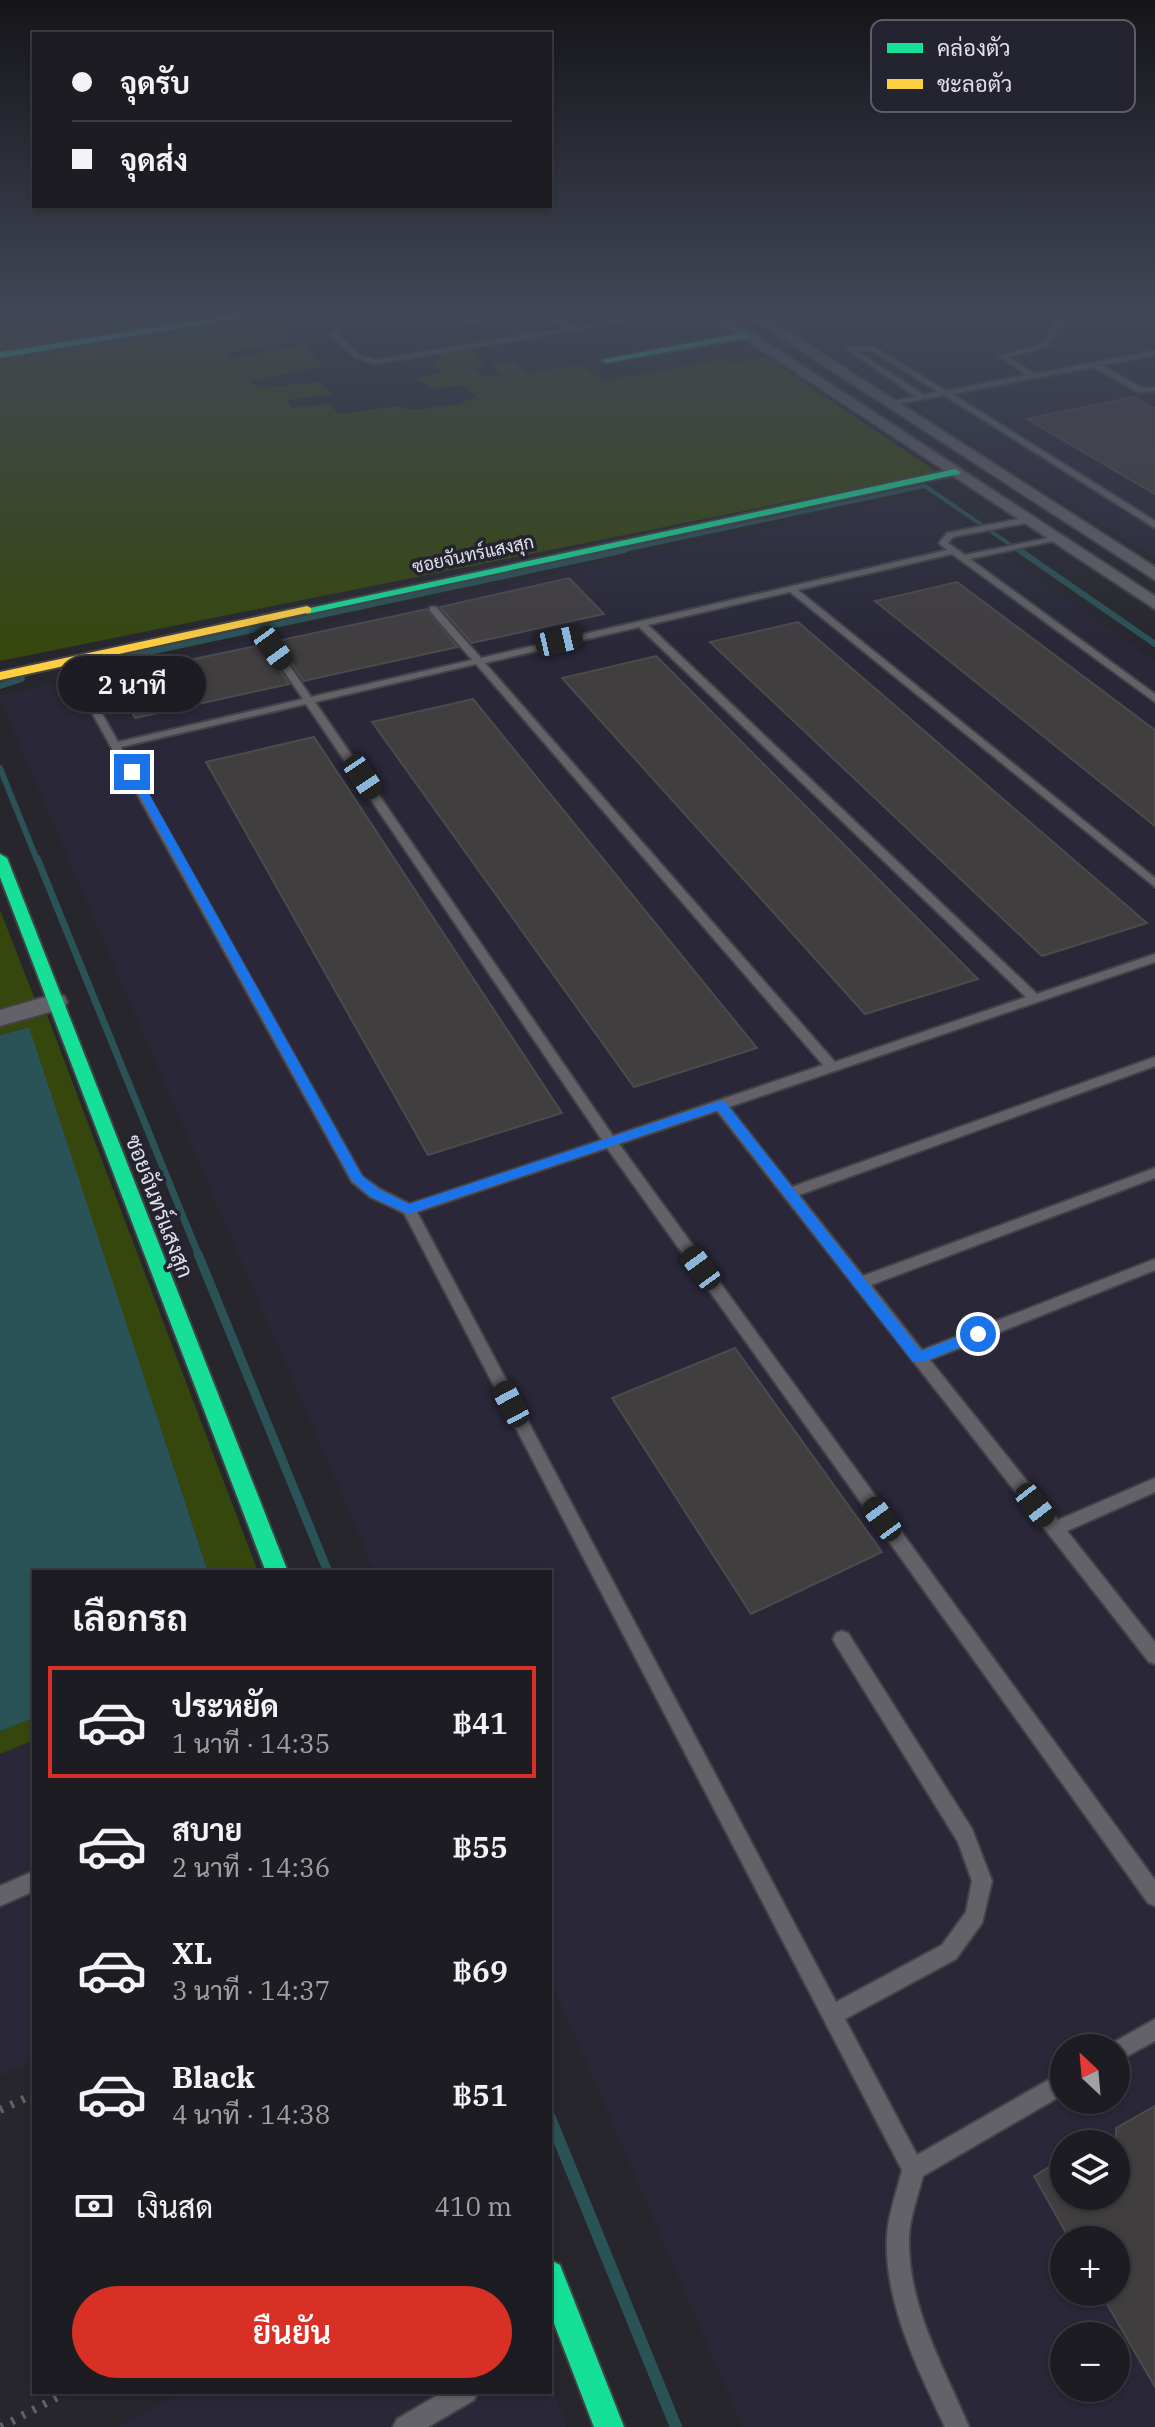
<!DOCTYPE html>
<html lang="th">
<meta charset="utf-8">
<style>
:root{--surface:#1d1c22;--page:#25252a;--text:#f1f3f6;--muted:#a0a1a5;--line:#3b3a40;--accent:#d93025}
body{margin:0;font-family:"IBM Plex Serif",Sarabun,serif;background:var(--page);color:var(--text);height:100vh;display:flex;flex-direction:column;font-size:30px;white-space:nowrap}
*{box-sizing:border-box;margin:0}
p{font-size:26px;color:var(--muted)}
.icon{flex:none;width:44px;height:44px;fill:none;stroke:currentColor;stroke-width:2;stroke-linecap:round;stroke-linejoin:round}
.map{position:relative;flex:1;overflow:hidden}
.drawer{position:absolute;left:32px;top:1570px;width:520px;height:824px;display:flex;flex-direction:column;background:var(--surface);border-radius:0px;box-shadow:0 2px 6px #0004,0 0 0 2px var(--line)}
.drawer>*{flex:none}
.banner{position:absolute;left:32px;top:32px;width:520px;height:176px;border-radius:0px;box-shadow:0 2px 6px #0004,0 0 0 2px var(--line);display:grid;align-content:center;height:176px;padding:0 40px;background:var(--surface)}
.needle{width:52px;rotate:334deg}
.fabs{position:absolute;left:1050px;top:2034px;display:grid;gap:16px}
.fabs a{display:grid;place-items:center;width:80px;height:80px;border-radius:50%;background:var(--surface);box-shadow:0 2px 6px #0004,0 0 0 2px var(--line);font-size:40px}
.end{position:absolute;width:36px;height:36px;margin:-18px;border:10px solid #1a73e8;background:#fff;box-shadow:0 0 0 4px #fff}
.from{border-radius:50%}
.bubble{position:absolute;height:56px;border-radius:28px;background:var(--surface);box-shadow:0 2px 6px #0004,0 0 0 2px var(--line);font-size:26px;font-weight:600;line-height:56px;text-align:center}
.car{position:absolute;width:24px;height:48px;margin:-24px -12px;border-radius:10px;box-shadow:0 0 6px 2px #0007;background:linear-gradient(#222 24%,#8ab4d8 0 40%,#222 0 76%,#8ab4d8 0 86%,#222 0)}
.banner b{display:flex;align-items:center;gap:28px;height:76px;font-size:30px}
.banner b+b{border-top:2px solid var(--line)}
.banner i{width:20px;height:20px;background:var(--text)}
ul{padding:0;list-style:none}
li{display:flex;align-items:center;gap:24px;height:112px;margin:0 16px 12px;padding:0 24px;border:4px solid transparent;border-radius:0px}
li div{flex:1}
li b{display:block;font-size:30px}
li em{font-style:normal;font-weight:600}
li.selected{border-color:var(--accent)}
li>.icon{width:72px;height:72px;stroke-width:1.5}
h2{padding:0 40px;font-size:36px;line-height:96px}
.pay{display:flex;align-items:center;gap:20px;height:88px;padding:0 40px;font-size:30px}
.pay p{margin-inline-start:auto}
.primary-button{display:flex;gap:16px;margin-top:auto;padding:16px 40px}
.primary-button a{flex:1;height:92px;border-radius:48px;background:var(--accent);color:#fff;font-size:32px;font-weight:600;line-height:92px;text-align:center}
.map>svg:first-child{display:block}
</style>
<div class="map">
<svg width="1155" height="2427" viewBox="0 0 1155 2427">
<rect width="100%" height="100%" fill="#27262d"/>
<g fill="#292738" fill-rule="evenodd">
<polygon points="766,313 1155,313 1155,558"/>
<path d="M919,495l236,165v1767h-412l-193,-448v-407h-175l-375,-872v-5zM1064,2048h52v52h-52zM1064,2144h52v52h-52zM1064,2240h52v52h-52zM1064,2336h52v52h-52z"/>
<polygon points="34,1740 34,2060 0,2076 0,1754"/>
<polygon points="550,2380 567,2427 117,2427 181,2392 550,2392"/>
</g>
<g fill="#36470e">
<polygon points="0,313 258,313 0,353"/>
<polygon points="273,317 294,340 227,353 230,359 304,345 322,366 250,381 258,388 322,382 332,394 288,400 292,408 329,404 339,414 397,406 413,410 459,404 476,397 463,385 433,389 416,378 444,373 432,362 443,360 438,354 471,349 487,365 473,368 484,378 502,375 491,365 513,361 526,373 581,364 603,381 724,359 731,364 768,358 937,472 0,661 0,361"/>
<polygon points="0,910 34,997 47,1015 258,1572 208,1572 28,1027 0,1035"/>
<polygon points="34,1718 34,1740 0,1754 0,1731"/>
</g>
<polygon fill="#2a5358" points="29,1027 208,1572 34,1572 34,1718 0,1731 0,1035"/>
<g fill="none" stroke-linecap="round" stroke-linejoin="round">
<polyline stroke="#2a5358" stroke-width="4" points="615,552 925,486 1021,552"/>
<g stroke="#2a5358" stroke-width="6">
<polyline points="1019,550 1155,644"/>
<polyline points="121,658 625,550"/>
<polyline points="0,686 22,679"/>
<polyline points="0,768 37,860"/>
</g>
<polyline stroke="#2a5358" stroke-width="7" points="37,858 199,1256"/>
<polyline stroke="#2a5358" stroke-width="9" points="198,1254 328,1572"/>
<polyline stroke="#2a5358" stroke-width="12" points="550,2118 676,2427"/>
</g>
<g fill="#413e40" stroke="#4c4a4a" stroke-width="2">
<polygon points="1133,397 1155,409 1155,494 1027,419"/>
<polygon points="569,578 604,614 472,643 440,607"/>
<polygon points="957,582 1155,730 1155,826 875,601"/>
<polygon points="427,609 457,647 304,681 278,644 272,642"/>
<polygon points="798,622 1147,923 1042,956 710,642"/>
<polygon points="271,643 266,650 289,684 135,718 112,676"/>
<polygon points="656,656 978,979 865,1014 562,678"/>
<polygon points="473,699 757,1048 634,1087 372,722"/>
<polygon points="314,737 562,1113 428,1155 206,762"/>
<polygon points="735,1348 882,1552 751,1614 612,1398"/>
<polygon points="1155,2106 1155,2387 1100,2292 1116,2292 1116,2240 1070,2240 1034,2176 1064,2158 1064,2196 1116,2196 1116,2128"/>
</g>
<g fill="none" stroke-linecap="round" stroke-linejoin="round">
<g stroke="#424247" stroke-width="4">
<g id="lane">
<polygon points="510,313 553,315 577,327 659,313 675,313 374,364 355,357 329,332 334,331 359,355 375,360 569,328 551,319 526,315 448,326 445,324"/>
<path d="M1061,313h6l-19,33 -39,11 25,17 121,-23v4l-54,10 41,23 13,-1v4l-17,1 -45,-25 -141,27 203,127v7l-211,-133 -57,11v-4l29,-5 -69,-48 3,-2h24l72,44 81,-16 -28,-19 44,-12zM871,350l67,42 -14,3 -67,-44z"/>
<path d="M1028,517l4,3 -1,2 -78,15 -5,6 17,12 93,-19v4l-88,19 185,135v8l-203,-148 -154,36 357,288v9l-365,-295 -142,33 389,369 118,-40v8l-426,145 63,80 363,-130v9l-356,129 64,81 292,-108v10l-284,107 51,65 233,-91v11l-225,90 128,160 97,-42v14l-88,39 88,111v22l-6,-2 -432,-551 -98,33 536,736v26l-7,-3 -541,-755 -190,64 419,790 106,-57 24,-33 6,-31 -14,-39 -122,-197 -3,-6 3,-6 6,-2 6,2 124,196 20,52 -10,42 -26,36 -111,60 72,136 147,-84v23l-141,82c-5,20 -13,40 -14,61 -2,68 35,130 60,190h-24c-27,-57 -61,-125 -58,-190 1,-23 10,-45 15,-67l-498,-957 -34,-16 -18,-15 -272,-491 8,-2 30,53 185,-43 -35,-51 5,-3 3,1 35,51 161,-37 -42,-49v-4h6l45,51 466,-108 -8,-7 8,-10zM639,627l387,370 -191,65 -350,-399zM476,664l347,401 -210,71 -298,-434zM306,704l296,436 -192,64 -30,-15 -18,-13 -241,-429z"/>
<polygon points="34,1871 34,1891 0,1906 0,1886"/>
<polygon points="1155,2019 1155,2041 1116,2062 1116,2048 1107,2048 1109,2045"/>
<polygon points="443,2392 478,2392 474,2400 428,2427 393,2427 397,2419"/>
</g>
</g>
<g stroke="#424247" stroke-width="4">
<g id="street">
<polygon points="706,313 722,313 1155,596 1155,609"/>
<polygon points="743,313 759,313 1155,567 1155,580"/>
<polygon points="55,994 64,996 67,1002 64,1008 0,1026 0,1010"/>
</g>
</g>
<g stroke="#424247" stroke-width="4">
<g id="fast">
<polygon points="249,313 270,313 0,358 0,352"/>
<polygon points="747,332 750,337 606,363 601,360"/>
<polygon points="955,469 960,472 959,474 307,614 301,610"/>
<polygon points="0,854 7,858 288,1572 266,1572 0,877"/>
<polygon points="550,2260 560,2265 624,2427 594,2427 550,2313"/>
</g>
</g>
<g stroke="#424247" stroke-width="4">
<polygon id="slow" points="307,606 311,608 311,612 0,680 0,672"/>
</g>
<g stroke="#626267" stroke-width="8" stroke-dasharray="3 9" stroke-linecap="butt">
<polyline points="0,2110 34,2094"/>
<polyline points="1,2427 67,2392"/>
</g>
<use href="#lane" fill="#626268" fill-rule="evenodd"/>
<use href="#street" fill="#626268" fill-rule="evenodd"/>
<use href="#fast" fill="#16e098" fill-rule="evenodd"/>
<use href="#slow" fill="#ffcf43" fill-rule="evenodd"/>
</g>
<linearGradient id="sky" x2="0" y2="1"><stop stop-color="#151519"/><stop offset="0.48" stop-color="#414757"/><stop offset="1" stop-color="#414757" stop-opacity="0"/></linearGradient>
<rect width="1155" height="653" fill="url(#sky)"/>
<polygon fill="#1a73e8" points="132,769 137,772 362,1176 380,1190 409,1204 720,1101 725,1102 921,1351 978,1329 985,1334 983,1338 923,1362 913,1362 718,1110 409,1214 371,1197 351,1179 127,772"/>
<g text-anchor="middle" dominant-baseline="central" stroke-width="7" stroke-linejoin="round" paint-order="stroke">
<g font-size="18" fill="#e1e0e9" stroke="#242330">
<text transform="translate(473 554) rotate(-12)">ซอยจันทร์แสงสุก</text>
</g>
<g font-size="22" fill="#e1e0e9" stroke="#242330">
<text transform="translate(160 1206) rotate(69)">ซอยจันทร์แสงสุก</text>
</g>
</g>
<rect x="871" y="20" width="264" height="92" rx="12" fill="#242330" stroke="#5d5c68" stroke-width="2"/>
<rect x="887" y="43" width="36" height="10" fill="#16e098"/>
<rect x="887" y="79" width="36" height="10" fill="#ffcf43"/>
<g font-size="22" fill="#e1e0e9">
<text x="937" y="56">คล่องตัว</text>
<text x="937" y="92">ชะลอตัว</text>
</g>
</svg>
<div class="fabs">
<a><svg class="needle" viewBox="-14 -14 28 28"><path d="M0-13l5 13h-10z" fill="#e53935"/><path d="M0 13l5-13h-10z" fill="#a0a1a5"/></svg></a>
<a><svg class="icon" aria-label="layers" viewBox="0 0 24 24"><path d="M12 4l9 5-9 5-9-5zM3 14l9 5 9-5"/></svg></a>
<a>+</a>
<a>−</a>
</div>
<i class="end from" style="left:978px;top:1334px"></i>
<i class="end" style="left:132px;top:772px"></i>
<div class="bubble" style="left:58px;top:656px;width:148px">2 นาที</div>
<i class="car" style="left:559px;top:641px;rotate:77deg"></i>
<i class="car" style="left:273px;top:648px;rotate:144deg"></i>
<i class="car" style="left:363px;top:777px;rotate:146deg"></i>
<i class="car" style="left:701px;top:1268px;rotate:324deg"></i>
<i class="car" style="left:511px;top:1404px;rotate:332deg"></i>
<i class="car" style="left:1035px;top:1505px;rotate:142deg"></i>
<i class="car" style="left:882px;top:1519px;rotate:324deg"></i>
<div class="banner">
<b><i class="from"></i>จุดรับ</b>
<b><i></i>จุดส่ง</b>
</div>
<section class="drawer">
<h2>เลือกรถ</h2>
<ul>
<li class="selected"><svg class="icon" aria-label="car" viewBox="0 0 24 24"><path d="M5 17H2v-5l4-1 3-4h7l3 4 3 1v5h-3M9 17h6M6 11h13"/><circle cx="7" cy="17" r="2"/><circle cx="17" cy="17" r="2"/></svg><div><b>ประหยัด</b><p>1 นาที · 14:35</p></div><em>฿41</em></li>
<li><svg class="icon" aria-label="car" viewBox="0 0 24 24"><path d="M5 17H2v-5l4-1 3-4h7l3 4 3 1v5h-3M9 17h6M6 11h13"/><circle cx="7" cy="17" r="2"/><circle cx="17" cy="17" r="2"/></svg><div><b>สบาย</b><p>2 นาที · 14:36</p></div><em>฿55</em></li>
<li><svg class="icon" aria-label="car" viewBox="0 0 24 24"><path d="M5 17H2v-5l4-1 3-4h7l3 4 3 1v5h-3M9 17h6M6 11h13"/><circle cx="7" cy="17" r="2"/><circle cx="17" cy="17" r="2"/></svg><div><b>XL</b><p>3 นาที · 14:37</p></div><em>฿69</em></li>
<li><svg class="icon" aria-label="car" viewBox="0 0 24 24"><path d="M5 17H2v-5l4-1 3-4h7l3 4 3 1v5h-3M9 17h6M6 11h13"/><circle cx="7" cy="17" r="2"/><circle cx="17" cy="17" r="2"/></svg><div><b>Black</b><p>4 นาที · 14:38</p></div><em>฿51</em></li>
</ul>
<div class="pay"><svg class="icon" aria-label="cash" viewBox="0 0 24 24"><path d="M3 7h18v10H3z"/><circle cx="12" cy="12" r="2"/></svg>เงินสด<p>410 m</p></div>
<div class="primary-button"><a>ยืนยัน</a></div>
</section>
</div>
